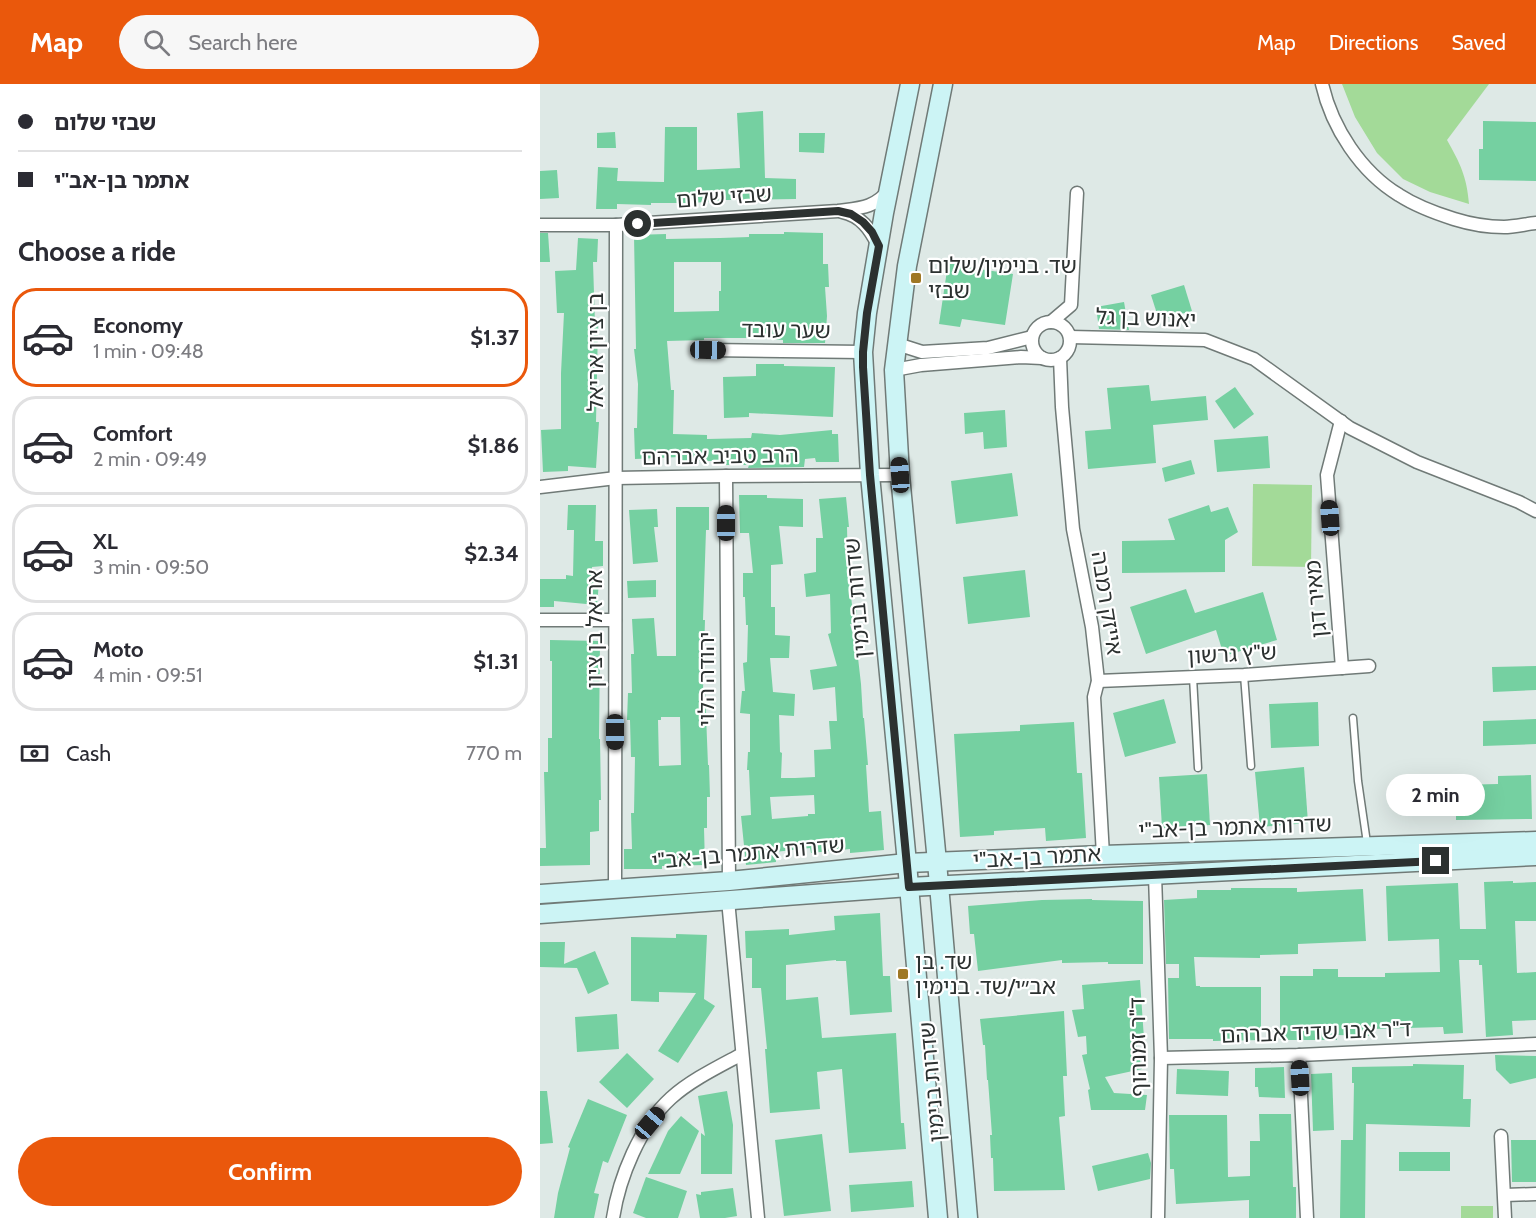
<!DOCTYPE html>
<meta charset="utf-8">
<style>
:root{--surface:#fff;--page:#f7f7f7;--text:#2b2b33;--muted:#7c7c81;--line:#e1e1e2;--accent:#ea580c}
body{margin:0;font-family:Cabin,"Noto Sans Hebrew",sans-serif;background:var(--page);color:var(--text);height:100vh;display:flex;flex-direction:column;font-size:22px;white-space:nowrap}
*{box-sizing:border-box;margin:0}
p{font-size:20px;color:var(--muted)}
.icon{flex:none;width:33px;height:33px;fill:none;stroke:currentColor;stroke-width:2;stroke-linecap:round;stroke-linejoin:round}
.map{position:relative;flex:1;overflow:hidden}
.sheet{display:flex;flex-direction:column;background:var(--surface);width:540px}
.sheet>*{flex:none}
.top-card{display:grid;align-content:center;height:132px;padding:0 18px;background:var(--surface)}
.end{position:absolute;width:27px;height:27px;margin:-14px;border:8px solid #2c3130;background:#fff;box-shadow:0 0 0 3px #fff}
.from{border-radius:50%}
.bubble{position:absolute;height:42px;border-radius:21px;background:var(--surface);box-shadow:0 6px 24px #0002;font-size:20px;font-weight:700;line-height:42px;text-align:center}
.car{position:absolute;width:18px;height:36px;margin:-18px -9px;border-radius:8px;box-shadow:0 0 4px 2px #0007;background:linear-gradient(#222 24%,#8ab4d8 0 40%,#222 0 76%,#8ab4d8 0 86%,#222 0)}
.top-card b{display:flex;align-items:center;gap:21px;height:57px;font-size:22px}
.top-card b+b{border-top:2px solid var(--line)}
.top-card i{width:15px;height:15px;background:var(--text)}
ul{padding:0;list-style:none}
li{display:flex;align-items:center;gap:18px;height:99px;margin:0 12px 9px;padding:0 6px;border:3px solid var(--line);border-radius:24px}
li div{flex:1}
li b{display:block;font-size:22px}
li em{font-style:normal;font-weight:700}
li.current{border-color:var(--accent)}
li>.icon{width:54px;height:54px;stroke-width:1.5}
h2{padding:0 18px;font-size:27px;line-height:72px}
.pay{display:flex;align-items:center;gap:15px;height:66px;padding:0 18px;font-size:22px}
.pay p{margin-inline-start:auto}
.button{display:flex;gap:12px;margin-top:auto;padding:12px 18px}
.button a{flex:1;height:69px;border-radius:36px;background:var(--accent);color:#fff;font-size:24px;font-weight:700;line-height:69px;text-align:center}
header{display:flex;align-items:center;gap:36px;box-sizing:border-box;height:84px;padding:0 30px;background:var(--accent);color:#fff}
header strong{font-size:28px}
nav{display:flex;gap:33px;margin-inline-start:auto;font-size:21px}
.search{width:420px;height:54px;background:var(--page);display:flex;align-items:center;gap:15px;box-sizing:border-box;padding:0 21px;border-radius:33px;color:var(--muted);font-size:22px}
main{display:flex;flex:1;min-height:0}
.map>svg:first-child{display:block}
</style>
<header>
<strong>Map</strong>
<div class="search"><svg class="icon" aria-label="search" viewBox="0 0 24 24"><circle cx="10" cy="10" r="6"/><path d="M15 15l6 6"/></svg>Search here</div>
<nav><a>Map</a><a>Directions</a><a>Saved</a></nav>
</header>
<main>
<section class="sheet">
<div class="top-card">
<b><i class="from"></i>שבזי שלום</b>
<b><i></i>אתמר בן-אב&quot;י</b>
</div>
<h2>Choose a ride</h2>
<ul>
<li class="current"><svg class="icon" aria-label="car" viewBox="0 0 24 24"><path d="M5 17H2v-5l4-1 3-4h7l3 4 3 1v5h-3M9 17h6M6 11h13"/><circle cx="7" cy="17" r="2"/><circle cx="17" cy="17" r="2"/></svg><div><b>Economy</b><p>1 min · 09:48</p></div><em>$1.37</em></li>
<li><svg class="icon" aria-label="car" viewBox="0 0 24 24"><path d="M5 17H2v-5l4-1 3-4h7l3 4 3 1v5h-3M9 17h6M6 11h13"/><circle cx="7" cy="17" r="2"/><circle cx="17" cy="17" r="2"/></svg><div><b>Comfort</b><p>2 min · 09:49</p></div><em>$1.86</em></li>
<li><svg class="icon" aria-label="car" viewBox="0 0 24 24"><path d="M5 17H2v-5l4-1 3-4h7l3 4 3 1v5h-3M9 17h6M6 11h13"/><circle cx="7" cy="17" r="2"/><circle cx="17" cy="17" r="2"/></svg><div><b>XL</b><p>3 min · 09:50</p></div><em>$2.34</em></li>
<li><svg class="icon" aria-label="car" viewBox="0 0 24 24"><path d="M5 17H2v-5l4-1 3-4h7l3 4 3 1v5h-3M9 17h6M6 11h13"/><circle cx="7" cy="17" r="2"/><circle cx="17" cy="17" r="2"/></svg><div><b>Moto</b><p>4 min · 09:51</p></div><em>$1.31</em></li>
</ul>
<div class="pay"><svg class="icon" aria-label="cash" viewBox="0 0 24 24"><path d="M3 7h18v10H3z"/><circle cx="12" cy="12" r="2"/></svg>Cash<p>770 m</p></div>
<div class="button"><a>Confirm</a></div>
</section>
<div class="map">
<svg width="996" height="1134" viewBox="0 0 996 1134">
<rect width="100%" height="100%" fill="#dee9e6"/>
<g fill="#a3da98">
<path d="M802,0h147l-42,56c13,23 20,37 22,64l-39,-12 -27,-13 -26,-26 -22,-36z"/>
<polygon points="713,400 772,401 771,483 712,482"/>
<rect x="921" y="1122" width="32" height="12"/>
</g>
<g fill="#75d0a1" fill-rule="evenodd">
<polygon points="223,27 225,94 256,95 256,115 186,116 153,119 111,119 111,121 77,120 77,125 56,125 58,83 78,84 77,97 124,98 125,43 157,43 157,86 200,84 197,29"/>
<polygon points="943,37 996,38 996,97 939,96 939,65 943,65"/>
<polygon points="75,48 76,64 57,64 57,49"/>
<polygon points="259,49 285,49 284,69 259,68"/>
<polygon points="17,86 19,114 0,115 0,87"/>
<path d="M244,148l39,1v31h5l1,23h-4l2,29 -2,27h-42v-3l-26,-2h-53v2l-37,1 4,49h3l-1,44 34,1v4l44,-1 1,-5 28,2 52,-5v4h6l1,28h-23l-1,-4 -10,1 -1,8 -56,1 1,-3h-36v-4h-34l1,-4 -45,2 -1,-31h3l1,-44 -4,-35h2l-2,-114 32,-1v5l54,-1 29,-1v-3h35zM134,178h47v29h-2v20l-45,1z"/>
<polygon points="0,149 8,149 10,178 0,178"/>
<polygon points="38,154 58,155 57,178 53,178 55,241 58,241 56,338 59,338 56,384 28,382 28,387 3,388 1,346 21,345 21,289 24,229 17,229 15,187 36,186"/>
<polygon points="409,173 433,177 432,184 473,190 465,241 422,235 420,243 399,240"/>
<polygon points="644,201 652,227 619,236 611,211"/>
<polygon points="584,218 589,246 559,245 556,223"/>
<polygon points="216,280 244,280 244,282 295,283 293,333 209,329 209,333 184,334 183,293 216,292"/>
<polygon points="609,301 611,317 666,312 668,336 613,341 616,379 548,385 545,347 571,345 567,304"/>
<polygon points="695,303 714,330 694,345 675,317"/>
<polygon points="465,326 467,363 444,365 443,348 425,350 424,329"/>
<polygon points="728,352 730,384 677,388 674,356"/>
<polygon points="651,376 655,390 625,398 622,384"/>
<polygon points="472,389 478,432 416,440 411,397"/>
<path d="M199,411h28v3l36,1v28l-24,-1 4,38 -12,1v42h4v28l15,1 -1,22h-19l3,34 22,2 -1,22 -15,-1 1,37 2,1 -1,25h14l20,-1 -1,-27 17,-1 -2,-28h8l-2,-34 -22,3 -3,-20 27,-4 -9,-32 3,-1 -1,-39 -24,3 -2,-23 12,-2v-34h7l-4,-39 27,-2 3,30h-2l1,42 4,36h5v19h-7l7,25 4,35 2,34h1l4,47h-2l3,47 12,-1 3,39 -34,3v-4l-39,4 -1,-5 -35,4 1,10 -30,3 -5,-49 10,-1 -2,-45h-2l1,-18h2v-38l-10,-1 2,-22h3l-2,-28 4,-1 1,-37h-2l-1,-28h-2v-24h10l-4,-40h-9zM274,711l1,19h-7v2l-36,3 -2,-22z"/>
<polygon points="28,421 56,421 55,457 63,457 63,482 52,483 53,498 59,498 57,521 14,517 14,523 0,523 0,495 26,495 26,491 33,492 34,446 27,446"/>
<polygon points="669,421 671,428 688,423 698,448 685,456 685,488 582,489 582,457 635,456 628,435"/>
<path d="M136,423h33v23h-3l-3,90h2l-2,69h2l3,76h1l1,32h-3v31h-3l1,37 -43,1v3h-38v-20h8l-1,-36h3l1,-56h-4l-1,-37h-3l1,-27h4l-1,-39h3l-2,-35 22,-1 3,38h19zM121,633h19l1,48 -22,1 -1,-46h3z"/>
<polygon points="117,425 118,443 114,443 118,478 93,480 89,426"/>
<polygon points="485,486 490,533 428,540 423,493"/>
<polygon points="116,496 116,513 88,514 87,497"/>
<polygon points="646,505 655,529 723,508 737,556 684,572 676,546 606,570 590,523"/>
<polygon points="10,556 60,557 59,655 60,655 61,716 59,716 59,747 50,748 50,781 0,782 0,764 6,764 4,688 8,688 8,654 12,654 12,577 10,577"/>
<polygon points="996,582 996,606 953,608 952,583"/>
<polygon points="624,615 636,659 585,673 573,629"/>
<polygon points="778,618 779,662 731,664 729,620"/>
<polygon points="996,635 996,660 943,662 943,637"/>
<polygon points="534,638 537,689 542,689 546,754 506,757 505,744 454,747 454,751 420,753 414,650 480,647 480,641"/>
<polygon points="764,683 768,739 720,743 715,688"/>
<polygon points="667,690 670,741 622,744 619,693"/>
<polygon points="991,691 992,735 916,736 916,701 958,700 958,692"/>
<polygon points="973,797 973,799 996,798 996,837 975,837 977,889 996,888 996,936 972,937 973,951 946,953 942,881 939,881 939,876 919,876 923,949 904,950 903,943 831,945 831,952 797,951 797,956 740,956 740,892 773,892 773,885 798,885 798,893 845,893 845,889 900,888 899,855 848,857 846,802 918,799 920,845 946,845 944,798"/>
<polygon points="691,804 757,804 757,808 823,805 826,857 758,860 758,870 720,871 720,874 654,873 656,902 660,902 660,903 721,903 721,956 673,957 673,955 629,955 628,894 639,894 639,880 626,880 624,816 657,814 657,806 691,806"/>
<polygon points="552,815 552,816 603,817 603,880 568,880 568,878 522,879 522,876 438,887 434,850 430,850 428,822 502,816"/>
<polygon points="340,829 343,892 350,892 352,928 310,931 306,877 296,877 296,876 246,881 246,916 278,913 282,954 356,949 361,1039 364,1039 366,1065 309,1069 302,985 277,988 280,1025 230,1029 225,965 227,965 221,904 212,904 212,874 206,874 205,847 249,845 249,851 295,846 294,832"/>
<polygon points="136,850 167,851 164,915 175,922 138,979 118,967 156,909 119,908 119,918 91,917 91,853 136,854"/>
<polygon points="0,858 25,858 24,880 55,867 69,900 48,910 37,884 0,883"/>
<polygon points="600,896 604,955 595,955 602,985 565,993 574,1009 607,1011 605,1026 551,1026 548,1006 550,1005 542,971 547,970 546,952 538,953 532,926 544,925 542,901"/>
<polygon points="524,927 527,992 523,992 525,1032 519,1033 525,1106 454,1107 453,1074 451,1074 450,1051 452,1051 448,996 447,996 445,961 443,961 440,935"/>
<polygon points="77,930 79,965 37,968 35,933"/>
<polygon points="87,969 114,995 87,1024 59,998"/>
<polygon points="955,971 996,972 996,994 970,1000 956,986"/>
<polygon points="873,980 924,981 923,1015 931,1015 930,1043 826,1040 825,1134 800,1134 801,1056 813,1056 814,999 812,999 812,983 873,982"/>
<polygon points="744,983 745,1014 719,1013 718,1003 715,1003 715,984"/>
<polygon points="637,985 689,987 688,1012 636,1010"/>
<polygon points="792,989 794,1046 773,1047 771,990"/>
<polygon points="0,1007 7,1007 13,1059 0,1060"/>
<polygon points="187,1007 193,1041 192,1090 161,1090 161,1049 165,1052 158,1012"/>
<polygon points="48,1015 87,1031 68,1079 63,1077 54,1109 59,1110 54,1134 14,1134 18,1109 30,1064 28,1063"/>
<polygon points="719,1030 751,1030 753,1103 756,1103 756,1134 709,1134 709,1116 636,1120 634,1085 630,1085 629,1031 687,1031 688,1093 710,1092 710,1057 720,1057"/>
<polygon points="141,1032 159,1047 140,1090 108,1090 128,1047"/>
<polygon points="282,1050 291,1127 244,1132 235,1056"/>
<polygon points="971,1056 996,1056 996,1098 972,1098"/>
<rect x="859" y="1068" width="51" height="19"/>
<polygon points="608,1069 611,1079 610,1095 558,1107 552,1082"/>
<polygon points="106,1093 147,1107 138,1134 106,1134 93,1129"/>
<polygon points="372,1097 374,1123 311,1128 309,1101"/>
<polygon points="193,1104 197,1132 185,1134 160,1134 156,1110 161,1111 161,1108"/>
</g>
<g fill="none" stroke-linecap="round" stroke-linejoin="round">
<g stroke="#707a77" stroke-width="9">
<g id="service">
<polyline points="704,591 711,682"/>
<polyline points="653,593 658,684"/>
<polyline points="813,634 818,697 827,759"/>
</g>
</g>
<g stroke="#707a77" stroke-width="15">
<g id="minor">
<path d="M782,0c10,44 39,88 77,111 17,11 36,18 55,24 16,5 34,8 50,8 10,0 22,-3 32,-4"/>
<path d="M302,128c19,4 28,17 36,33"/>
<path d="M0,141h76l222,-14c22,-3 37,-3 51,-21"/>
<circle cx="511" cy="257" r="19"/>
<polyline points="511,238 531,221 537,109"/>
<polyline points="530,253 665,256 714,275 810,344 877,378 979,418 996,427"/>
<polyline points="357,260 382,268 448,264 492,253"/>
<polyline points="168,266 323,268"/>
<polyline points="520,274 522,323 533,445 552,543 558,597 554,613 563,771"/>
<polyline points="354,286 381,281 481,273 502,274"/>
<polyline points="801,337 787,391 802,584"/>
<polyline points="186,392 189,797"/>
<polyline points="0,403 76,394 186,392 360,391"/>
<polyline points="0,536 75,536"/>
<polyline points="558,597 704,591 829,582"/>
<polyline points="615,791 621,974 618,1134"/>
<polyline points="75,804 76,141"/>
<polyline points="188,816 218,1134"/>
<polyline points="759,971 767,1134"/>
<polyline points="621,974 759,971 996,960"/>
<polyline points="961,1052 965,1134"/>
<polyline points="965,1111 996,1110"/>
<path d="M73,1134c6,-40 27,-92 58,-120 20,-18 47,-31 71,-44"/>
</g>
</g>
<g stroke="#707a77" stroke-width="21">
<g id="secondary">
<polyline points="370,0 344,129 327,229 323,268 330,391 367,779 398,1134"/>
<polyline points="403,0 367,182 354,286 360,391 397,778 428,1134"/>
<polyline points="0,810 189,797 367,779 563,771 996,757"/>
<polyline points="0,830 369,803 996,772"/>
</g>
</g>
<use href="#service" stroke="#fff" stroke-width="6"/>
<use href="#minor" stroke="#fff" stroke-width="12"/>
<use href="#secondary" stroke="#ccf4f5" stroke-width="18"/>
</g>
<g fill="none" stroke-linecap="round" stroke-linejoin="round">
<polyline stroke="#2c3130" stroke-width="8" points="98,140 298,127 311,130 323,138 332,148 339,162 327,229 323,268 323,283 330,391 369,803 896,777"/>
</g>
<g fill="#9f7825" stroke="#fff" stroke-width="2">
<rect x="370" y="188" width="12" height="12" rx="3"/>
<rect x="357" y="884" width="12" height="12" rx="3"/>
</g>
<g text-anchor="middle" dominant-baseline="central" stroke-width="4.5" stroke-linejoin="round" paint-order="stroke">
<g font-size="22" fill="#2c3130" stroke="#fff">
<text transform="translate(184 113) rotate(-4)">שבזי שלום</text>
<text transform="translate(606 234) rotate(2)">יאנוש בן גל</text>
<text transform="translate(246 246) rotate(1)">שער עובד</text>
<text transform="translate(55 268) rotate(-90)">בן ציון אריאל</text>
<text transform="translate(180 372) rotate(-1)">הרב טביב אברהם</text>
<text transform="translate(317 514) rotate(-95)">שדרות בנימין</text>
<text transform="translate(776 515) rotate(-95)">מאיר דגן</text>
<text transform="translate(567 519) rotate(81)">אייזק רמבה</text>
<text transform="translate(54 545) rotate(-90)">אריאל בן ציון</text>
<text transform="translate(692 570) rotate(-3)">ש"ץ גרשון</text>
<text transform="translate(166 595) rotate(-90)">יהודה הלוי</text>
<text transform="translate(695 743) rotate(-2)">שדרות אתמר בן-אב"י</text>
<text transform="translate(208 769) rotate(-5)">שדרות אתמר בן-אב"י</text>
<text transform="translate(497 773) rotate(-3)">אתמר בן-אב"י</text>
<text transform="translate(776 948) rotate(-2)">ד"ר אבו שדיד אברהם</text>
<text transform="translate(598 963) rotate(-91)">ד"ר זמנהוף</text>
<text transform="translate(392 998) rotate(-95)">שדרות בנימין</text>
</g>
<g font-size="22" fill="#2c3130" stroke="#fff" text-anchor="start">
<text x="388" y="181">שד. בנימין/שלום<tspan x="388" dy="25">שבזי</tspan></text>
<text x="375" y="877">שד. בן<tspan x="375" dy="25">אב״י/שד. בנימין</tspan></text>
</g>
</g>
</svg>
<i class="end from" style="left:98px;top:140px"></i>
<i class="end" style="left:896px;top:777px"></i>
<div class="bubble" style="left:846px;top:690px;width:99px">2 min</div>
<i class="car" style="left:168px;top:266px;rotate:91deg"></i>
<i class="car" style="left:360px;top:391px;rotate:356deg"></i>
<i class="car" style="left:790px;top:434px;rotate:356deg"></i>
<i class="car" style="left:186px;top:439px;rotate:0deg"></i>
<i class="car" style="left:75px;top:648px;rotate:180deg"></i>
<i class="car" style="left:760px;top:994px;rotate:357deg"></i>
<i class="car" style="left:110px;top:1039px;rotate:40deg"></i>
</div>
</main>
